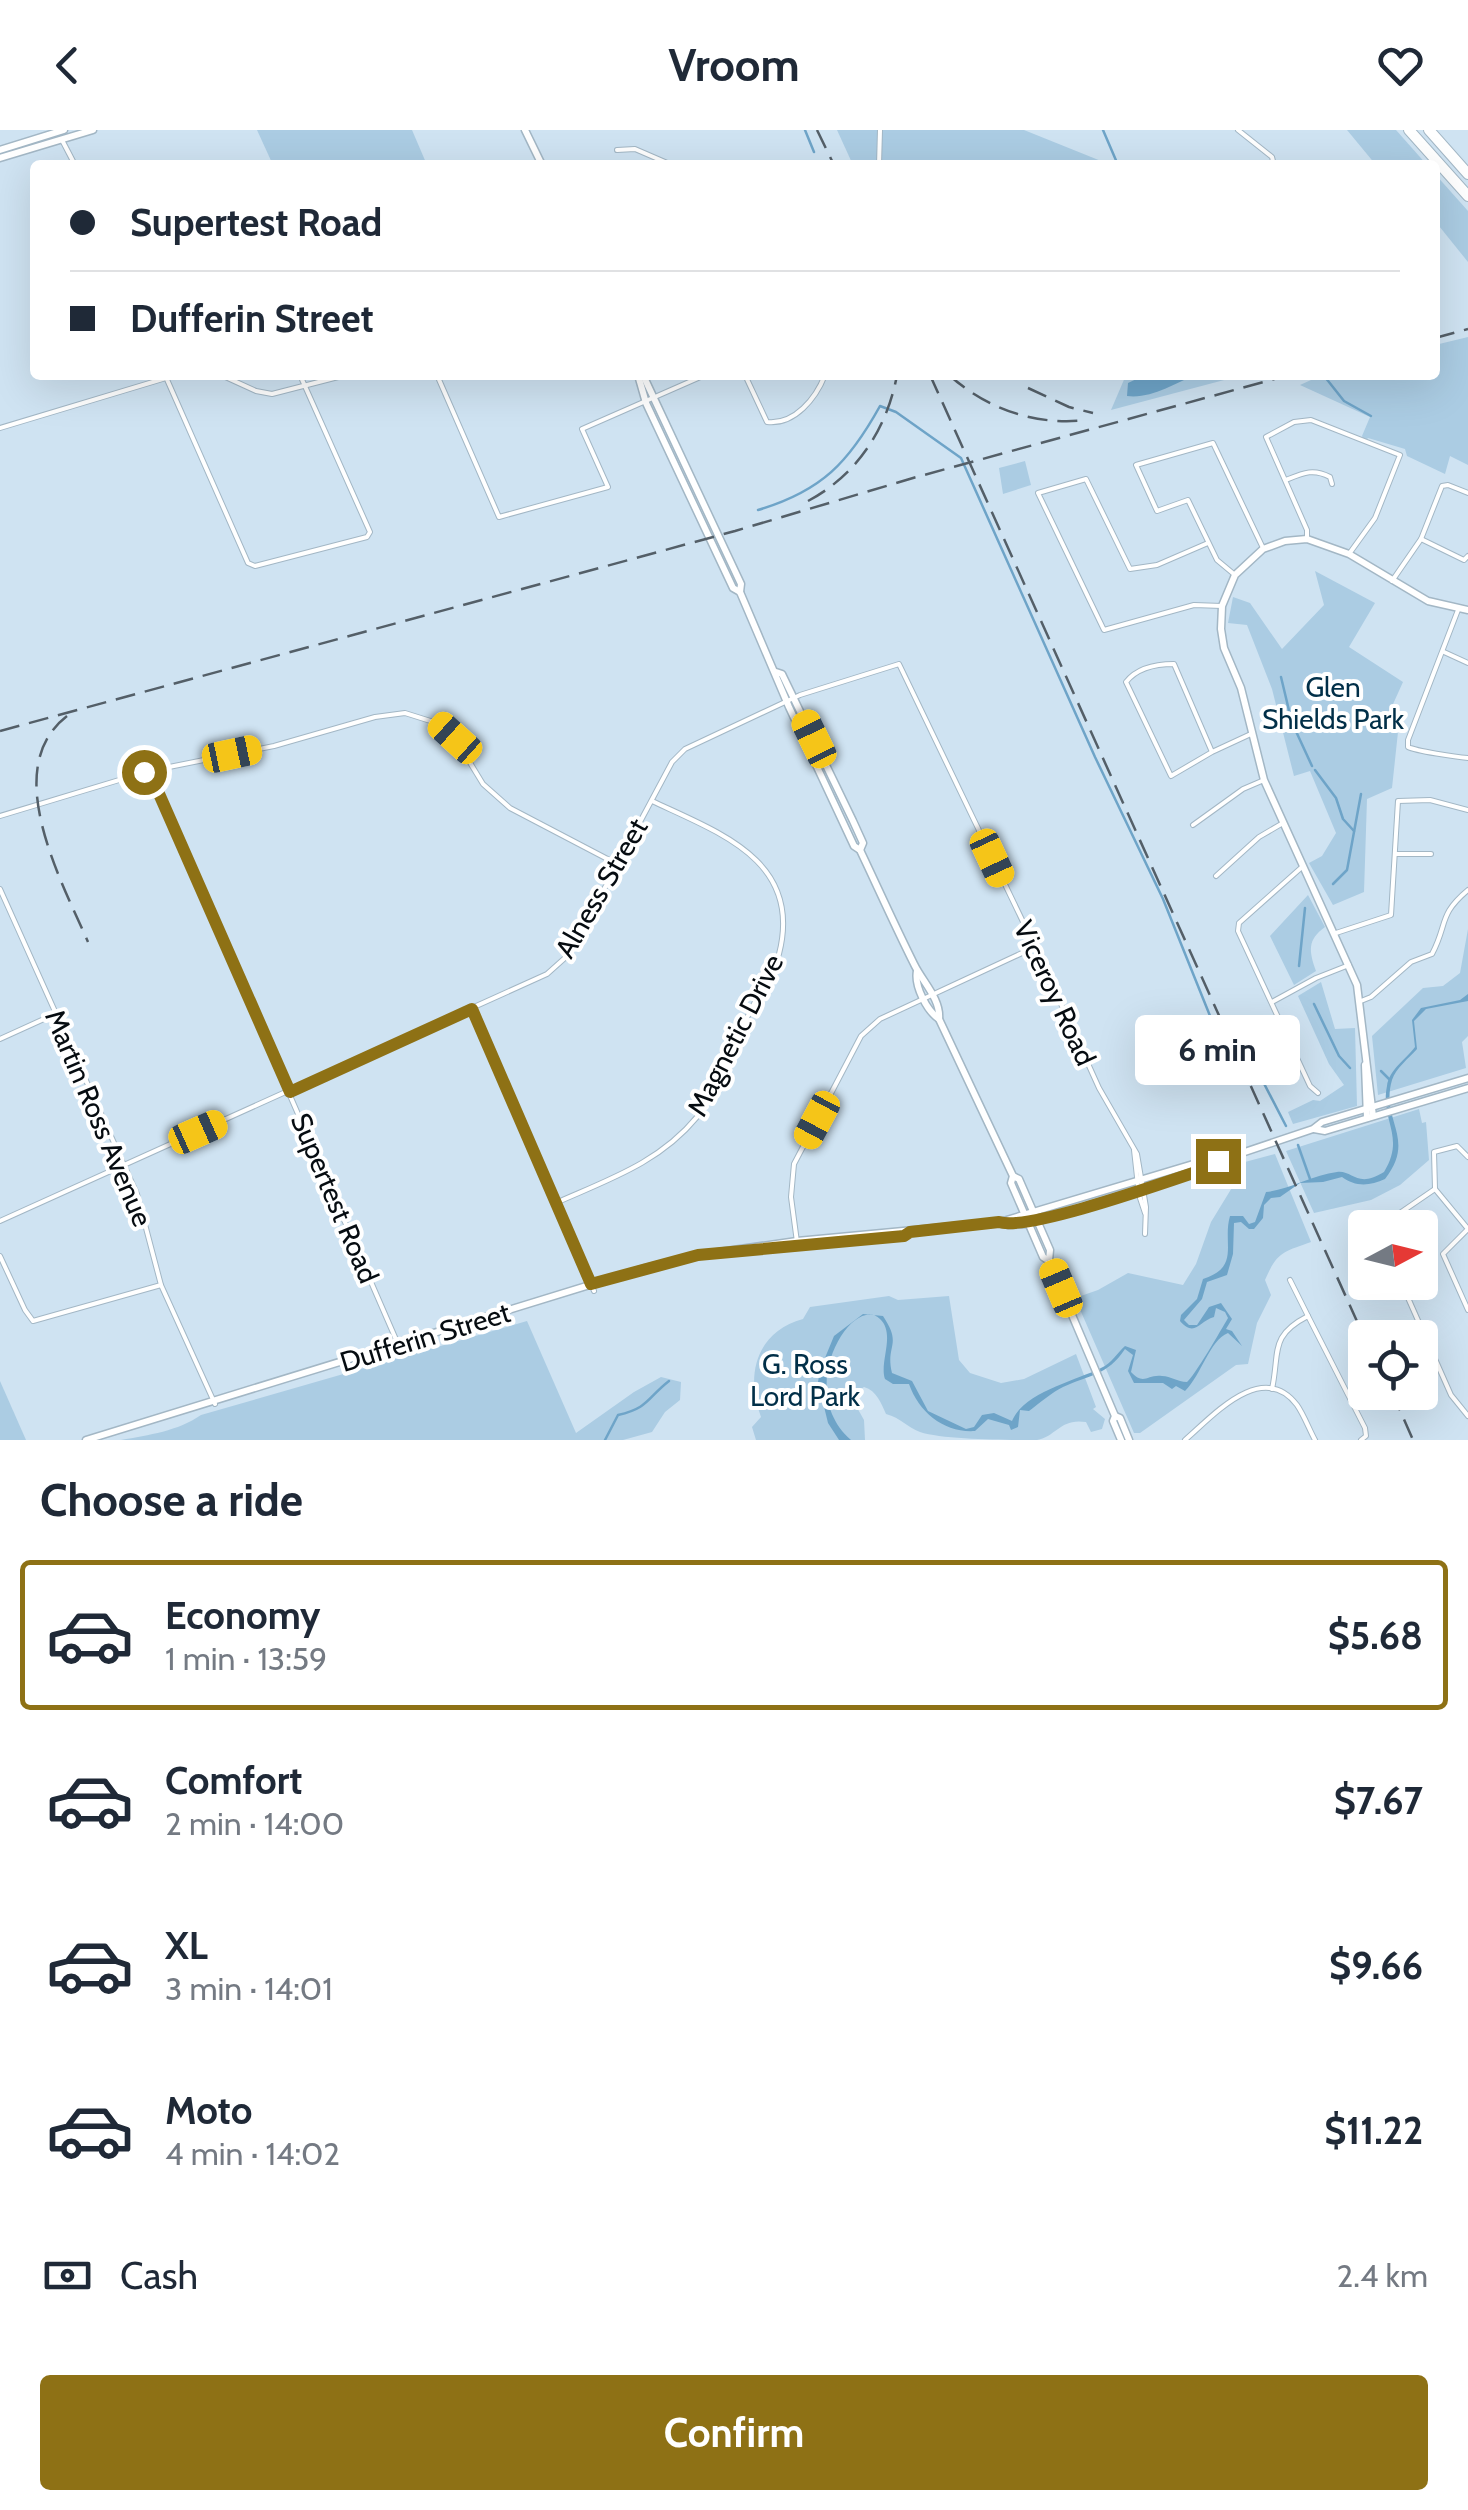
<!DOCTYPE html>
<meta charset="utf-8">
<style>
:root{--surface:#fff;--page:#f6f6f7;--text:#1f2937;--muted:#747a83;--line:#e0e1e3;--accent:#8e7115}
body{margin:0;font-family:Cabin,sans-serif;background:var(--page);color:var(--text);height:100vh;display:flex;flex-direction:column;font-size:38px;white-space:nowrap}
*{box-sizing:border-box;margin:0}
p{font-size:32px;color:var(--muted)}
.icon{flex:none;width:55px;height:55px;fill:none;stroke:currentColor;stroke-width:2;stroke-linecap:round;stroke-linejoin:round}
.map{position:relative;height:1310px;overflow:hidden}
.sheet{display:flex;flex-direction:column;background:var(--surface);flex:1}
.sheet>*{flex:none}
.guide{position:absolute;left:30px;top:30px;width:1410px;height:220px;border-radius:10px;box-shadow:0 10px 40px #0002;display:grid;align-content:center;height:220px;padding:0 40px;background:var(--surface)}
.needle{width:65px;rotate:83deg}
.tools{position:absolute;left:1348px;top:1080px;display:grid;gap:20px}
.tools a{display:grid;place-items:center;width:90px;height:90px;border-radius:10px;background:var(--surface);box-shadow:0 10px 40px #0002;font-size:50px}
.end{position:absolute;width:45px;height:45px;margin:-22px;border:12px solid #8e7115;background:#fff;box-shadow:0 0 0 5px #fff}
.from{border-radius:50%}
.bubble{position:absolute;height:70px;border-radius:10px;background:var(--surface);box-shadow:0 10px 40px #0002;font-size:32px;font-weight:700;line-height:70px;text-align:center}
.car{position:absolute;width:30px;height:60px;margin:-30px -15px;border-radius:12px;box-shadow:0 0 8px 2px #0007;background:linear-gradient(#f5c518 24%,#345 0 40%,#f5c518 0 76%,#345 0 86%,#f5c518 0)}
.guide b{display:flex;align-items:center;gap:35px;height:95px;font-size:38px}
.guide b+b{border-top:2px solid var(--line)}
.guide i{width:25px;height:25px;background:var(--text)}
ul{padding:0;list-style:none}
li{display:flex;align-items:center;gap:30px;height:150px;margin:0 20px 15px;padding:0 20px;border:5px solid transparent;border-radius:10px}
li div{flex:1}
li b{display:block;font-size:38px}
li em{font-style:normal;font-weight:700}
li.current{border-color:var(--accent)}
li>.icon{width:90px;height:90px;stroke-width:1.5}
h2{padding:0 40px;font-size:45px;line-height:120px}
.pay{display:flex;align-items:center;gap:25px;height:110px;padding:0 40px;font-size:38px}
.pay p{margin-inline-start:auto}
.button{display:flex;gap:20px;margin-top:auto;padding:20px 40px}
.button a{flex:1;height:115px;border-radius:10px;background:var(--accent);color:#fff;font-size:40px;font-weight:700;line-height:115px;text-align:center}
header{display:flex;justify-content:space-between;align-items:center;height:130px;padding:0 40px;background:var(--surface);font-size:45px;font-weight:700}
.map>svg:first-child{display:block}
</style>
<header><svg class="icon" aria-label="back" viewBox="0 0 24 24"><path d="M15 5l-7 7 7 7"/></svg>Vroom<svg class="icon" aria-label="heart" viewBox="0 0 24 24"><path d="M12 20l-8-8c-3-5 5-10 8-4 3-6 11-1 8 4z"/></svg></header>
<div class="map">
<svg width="1468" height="1310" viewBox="0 0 1468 1310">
<rect width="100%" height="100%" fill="#cfe3f2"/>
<g fill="#abcce3">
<polygon points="257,0 412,0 427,35 273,35"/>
<polygon points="837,0 1024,0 1111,35 853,35"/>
<polygon points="1347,0 1396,0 1427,35 1376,35"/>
<polygon points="1435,44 1468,81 1468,132 1435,91"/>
<polygon points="1468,207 1468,335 1450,326 1445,344 1407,326 1405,319 1368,308 1365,312 1362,306 1370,287 1300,255 1322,245 1435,245 1435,215"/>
<polygon points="1126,245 1243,245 1111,280"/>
<polygon points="1025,331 1031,355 1003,364 999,338"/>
<polygon points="1315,441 1375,473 1349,517 1403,552 1384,594 1398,602 1392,658 1367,669 1364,762 1333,775 1309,733 1322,726 1336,703 1310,641 1294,646 1272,559 1247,495 1228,493 1233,467 1250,473 1282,519 1324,475"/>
<path d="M1308,765l17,32c-18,13 -16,24 -9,44l-22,14 -24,-49z"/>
<polygon points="1468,799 1468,906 1462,912 1466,938 1378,965 1372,906 1423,858 1443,856 1460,843"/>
<polygon points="1321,852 1335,899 1355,898 1357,976 1293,994 1288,982 1313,970 1320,971 1344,955 1329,934 1298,866"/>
<polygon points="1419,979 1422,993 1426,992 1429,1030 1400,1055 1371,1070 1314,1083 1286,1021"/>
<path d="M1275,1024l36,88c-28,10 -34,10 -46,38l6,15 -14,28 -9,41 -12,1 -96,68h-6l-59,-135 23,-8 30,-17 55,12 13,-21 15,-42 22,-36 -3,-20z"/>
<path d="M889,1166l9,4 51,-4 10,64 11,13 31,10 23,-4 52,-25 20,53 -3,2 12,10 -3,10 -11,3 -5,-10c-26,-4 -29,14 -49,18 -25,0 -93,0 -117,-8 -13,-5 -19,-14 -34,-18 -5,-11 -9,-23 -22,-27l-8,5 -1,12 9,16 1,20h-109l-4,-13 9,-10c-16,-42 -5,-85 42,-98l7,-12z"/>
<path d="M527,1191l49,112 58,-41 27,-15 20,5 -1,18 -15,12 -13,20 -29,8h-502c28,-5 57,-9 80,-25z"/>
<polygon points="0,1251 26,1310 0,1310"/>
</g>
<g fill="#6ea4c8">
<path d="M1145,245h50c-21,9 -44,24 -68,21l1,-13z"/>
<path d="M1468,864v7l-42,8 -12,12 3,28c-8,9 -21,19 -25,31 -12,41 25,58 -7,99 -15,7 -30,8 -43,-2l-19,5 -23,1 -20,14 -9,1 -7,7 -1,13 -9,11h-5l-8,-7 -7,1 -1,31 -6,21 -20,7 -5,17 -18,21 5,5h8l12,-18 12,-4 11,16 -6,10 6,2 10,15 -14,-13c-19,8 -26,41 -43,58l-9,-5 -4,3 -9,-6h-29l-6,-12 5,-16 -8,-6c-18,27 -36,26 -62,38 -9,4 -26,18 -34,24l-9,-1 -2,17 -7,3 -2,-5 -21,-6 -13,12c-30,2 -56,-18 -66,-47h-16l-8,-5c-6,-17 11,-45 -5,-60 -27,-26 -87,70 -29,121h-12l-11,-17 -10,-41 2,-12 14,-34 29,-22 20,2c20,30 2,28 9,57l20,8 16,30 38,18 8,-2 8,-12 12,-2 18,8c12,-29 63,-40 89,-53 11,-5 16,-15 24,-22l11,4 -5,22c13,14 16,2 31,4 9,0 15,6 25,6 7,-5 34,-52 41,-64l-3,-6 -9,-4 -2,9c-15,4 -19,21 -34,4l1,-6 16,-16 6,-20c38,-12 19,-36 27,-63h13l6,8 6,-2 11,-30c22,-2 47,-17 71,-20 16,-2 20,17 47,0 22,-36 -4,-51 3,-86 2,-16 19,-27 28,-39l-3,-27 9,-12 39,-8z"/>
</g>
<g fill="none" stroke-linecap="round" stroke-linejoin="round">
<g stroke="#6ea4c8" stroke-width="2.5">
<polyline points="805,0 814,22"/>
<polyline points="1103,0 1118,35"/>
<polyline points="1325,247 1344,271 1371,286"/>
<path d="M758,380c64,-19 91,-48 122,-104l16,6 65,46 134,299 68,142 70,174 23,-5 30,58"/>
<polyline points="1281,547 1292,593"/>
<polyline points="1294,597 1312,636"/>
<polyline points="1315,640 1336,668 1343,689 1354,701"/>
<polyline points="1333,754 1347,740 1361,664"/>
<polyline points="1299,836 1305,778"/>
<polyline points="1314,874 1339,926 1350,938"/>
<polyline points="1381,941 1390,950"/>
<polyline points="1298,1015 1310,1049"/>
<path d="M605,1310l13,-25c31,-7 29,-17 51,-34"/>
</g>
<g stroke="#a3b7c5" stroke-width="6">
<g id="street">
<polyline points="1238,0 1272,27 1274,35"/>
<polyline points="62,10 75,35"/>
<polyline points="617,20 635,19 672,35"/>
<polyline points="879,35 880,0"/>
<polyline points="165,245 248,433 255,436 367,407 370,402 300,245"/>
<polyline points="221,245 256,261 272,264 346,245"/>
<polyline points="437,245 499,387 608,357 582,299 705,245"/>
<path d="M745,245l22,47c28,3 49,-24 58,-47"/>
<polyline points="0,298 176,245"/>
<path d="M1286,350c17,-7 27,-12 44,-3l2,7"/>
<polyline points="1307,409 1307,400 1266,307 1294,292 1311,290 1400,325 1375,388 1349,424"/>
<polyline points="1421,409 1464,430 1468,426"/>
<polyline points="1208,413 1157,435 1130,439 1086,349 1038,363 1104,500 1194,475 1222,476"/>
<polyline points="1235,445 1217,430 1188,370 1157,381 1136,335 1213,313 1263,418"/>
<polyline points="1392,451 1421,409 1442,356 1448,355 1468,363"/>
<path d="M1458,480l-50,130v7c8,4 48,10 60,11"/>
<polyline points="1444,522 1468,533"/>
<path d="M1212,622l-38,-88c-17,0 -37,4 -48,18l45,94 41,-24 41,-19"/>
<polyline points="149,641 401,1221"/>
<polyline points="0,686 149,641 274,616 375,587 405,583 440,594 455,608 483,654 510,678 617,734"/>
<polyline points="1193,695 1243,659 1264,650"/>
<polyline points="1395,724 1431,724"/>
<polyline points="1302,737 1239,793 1238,801 1310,956 1318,963"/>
<polyline points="1216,746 1259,707 1283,693"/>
<polyline points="0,759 137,1064 161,1155 215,1274"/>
<polyline points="1336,803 1391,785 1398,671 1430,670 1468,680"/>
<path d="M1361,871l10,-4 40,-35 21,-8c16,-30 6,-39 36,-64"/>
<polyline points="1272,872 1316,848 1349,835"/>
<polyline points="471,879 594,1161"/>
<polyline points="0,909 55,884"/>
<polyline points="1134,1020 1139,1065 1145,1083"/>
<polyline points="1468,1027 1457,1016 1434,1022 1435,1059 1468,1099 1443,1124 1468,1180"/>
<path d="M558,1072c52,-23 102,-40 139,-85l82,-163c24,-93 -59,-121 -127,-153"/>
<polyline points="0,1091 547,844 566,827 578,808 672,632 685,619 800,565 899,534 1038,823 1099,958 1137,1024 1146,1077 1145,1104"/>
<polyline points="1378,1098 1435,1059"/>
<polyline points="797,1112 791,1067 794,1034 861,906 880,889 1035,817"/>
<polyline points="0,1126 25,1180 33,1191 161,1155"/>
<polyline points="1290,1150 1308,1186"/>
<polyline points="1401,1152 1451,1265 1468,1286"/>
<path d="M1272,1259c8,-37 -3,-53 36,-73l57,112 1,8 -5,4"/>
<path d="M1185,1310c27,-23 77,-81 112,-35 7,10 12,24 18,35"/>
</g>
</g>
<g stroke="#a3b7c5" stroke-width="9">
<g id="secondary">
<polyline points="525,0 542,35"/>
<polyline points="0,20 64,0"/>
<polyline points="0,28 93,0"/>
<path d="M638,245l8,28 87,185 7,4 49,115 65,139 6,4c18,38 35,76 54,114 8,17 27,35 25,55l74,157 6,3 31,71 -1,11"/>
<polyline points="643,245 741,454 740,462"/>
<polyline points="776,542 782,544 853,691 863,713 860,720"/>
<path d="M917,841c-3,15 10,40 22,48"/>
<polyline points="1365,935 1367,988"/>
<polyline points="1373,986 1357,855 1264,650 1241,558 1224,518 1221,499 1222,476 1235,445 1263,419 1285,411 1307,409 1349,424 1428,471 1468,480"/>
<polyline points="1314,999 1325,1001 1468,958"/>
<polyline points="1013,1046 1011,1053 1043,1127 1049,1131 1115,1286 1113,1291 1121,1310"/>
<polyline points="1000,1092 1210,1029 1218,1031"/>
<polyline points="769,1117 904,1106 909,1102"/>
<polyline points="1115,1286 1120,1288 1129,1310"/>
<polyline points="86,1310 645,1138 698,1125 797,1111 999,1092 1008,1095 1029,1094 1211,1037 1218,1031 1313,999 1322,992 1468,948"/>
</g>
</g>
<g stroke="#a3b7c5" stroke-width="12">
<g id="highway">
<polyline points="1409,0 1468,66"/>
<polyline points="1429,0 1468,44"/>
</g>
</g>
<use href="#street" stroke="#fff" stroke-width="4"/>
<use href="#secondary" stroke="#fff" stroke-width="6"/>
<use href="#highway" stroke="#fff" stroke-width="10"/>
<g stroke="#545f68" stroke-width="2.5" stroke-dasharray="20 10" stroke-linecap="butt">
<polyline points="817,0 834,35"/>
<polyline points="1435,208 1468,199"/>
<polyline points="930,245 1365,1209"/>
<path d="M949,245c38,34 86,51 138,45"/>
<polyline points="1028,258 1069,277 1093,283"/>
<path d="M808,371c49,-26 79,-72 89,-126"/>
<path d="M67,586c-67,52 -7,162 21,226"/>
<polyline points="0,601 735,401 913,348 1289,245"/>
<polyline points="1392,1262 1413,1310"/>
</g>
</g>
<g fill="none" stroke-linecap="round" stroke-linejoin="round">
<path stroke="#8e7115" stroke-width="12" d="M144,642l5,-1 141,321 182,-83 119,275 107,-29 206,-19 6,-4 89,-10c29,10 175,-43 212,-55l7,-6"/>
</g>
<g text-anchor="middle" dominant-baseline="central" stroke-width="8" stroke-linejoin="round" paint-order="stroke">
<g font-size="28" fill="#012f48" stroke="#fff">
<text x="1333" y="557">Glen<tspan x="1333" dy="32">Shields Park</tspan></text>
<text x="805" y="1234">G. Ross<tspan x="805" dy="32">Lord Park</tspan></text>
</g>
<g font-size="28" fill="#060c11" stroke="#fff">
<text transform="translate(601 758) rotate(-60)">Alness Street</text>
<text transform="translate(1055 863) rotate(65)">Viceroy Road</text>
<text transform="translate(735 905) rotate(-63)">Magnetic Drive</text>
<text transform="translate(99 988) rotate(67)">Martin Ross Avenue</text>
<text transform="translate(335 1068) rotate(67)">Supertest Road</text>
<text transform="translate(425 1207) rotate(-17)">Dufferin Street</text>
</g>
</g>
</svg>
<div class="tools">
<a><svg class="needle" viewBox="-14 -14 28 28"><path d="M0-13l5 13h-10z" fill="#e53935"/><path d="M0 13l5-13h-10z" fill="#747a83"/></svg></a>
<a><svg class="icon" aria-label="locate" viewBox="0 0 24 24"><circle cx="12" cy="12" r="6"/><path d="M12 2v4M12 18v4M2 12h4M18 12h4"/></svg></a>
</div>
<i class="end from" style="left:144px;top:642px"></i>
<i class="end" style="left:1218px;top:1031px"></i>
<div class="bubble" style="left:1135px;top:885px;width:165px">6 min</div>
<i class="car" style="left:455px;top:608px;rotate:312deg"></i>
<i class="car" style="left:814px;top:609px;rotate:334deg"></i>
<i class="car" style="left:232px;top:624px;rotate:78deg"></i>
<i class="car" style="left:992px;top:728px;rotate:155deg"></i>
<i class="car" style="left:817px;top:990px;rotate:208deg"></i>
<i class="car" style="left:198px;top:1002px;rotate:66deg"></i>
<i class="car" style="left:1061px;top:1158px;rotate:337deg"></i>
<div class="guide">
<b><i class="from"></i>Supertest Road</b>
<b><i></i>Dufferin Street</b>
</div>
</div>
<section class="sheet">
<h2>Choose a ride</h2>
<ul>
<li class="current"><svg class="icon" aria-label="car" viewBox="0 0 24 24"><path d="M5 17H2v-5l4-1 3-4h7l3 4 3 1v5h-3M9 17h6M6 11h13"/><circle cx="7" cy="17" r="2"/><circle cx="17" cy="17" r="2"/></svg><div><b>Economy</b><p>1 min · 13:59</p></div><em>$5.68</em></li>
<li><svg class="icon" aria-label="car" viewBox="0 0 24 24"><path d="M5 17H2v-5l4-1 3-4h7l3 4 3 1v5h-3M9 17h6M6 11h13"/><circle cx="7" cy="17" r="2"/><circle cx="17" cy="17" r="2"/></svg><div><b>Comfort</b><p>2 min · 14:00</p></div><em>$7.67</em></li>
<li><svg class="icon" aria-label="car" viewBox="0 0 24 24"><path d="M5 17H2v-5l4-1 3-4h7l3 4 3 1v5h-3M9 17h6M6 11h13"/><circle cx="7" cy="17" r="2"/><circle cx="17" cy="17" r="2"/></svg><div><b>XL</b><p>3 min · 14:01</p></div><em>$9.66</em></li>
<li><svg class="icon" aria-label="car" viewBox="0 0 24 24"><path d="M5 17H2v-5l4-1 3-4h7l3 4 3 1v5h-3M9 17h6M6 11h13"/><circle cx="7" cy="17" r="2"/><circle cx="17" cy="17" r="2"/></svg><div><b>Moto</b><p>4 min · 14:02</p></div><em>$11.22</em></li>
</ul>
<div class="pay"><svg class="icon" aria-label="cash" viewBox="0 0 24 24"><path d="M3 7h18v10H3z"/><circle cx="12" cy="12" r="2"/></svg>Cash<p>2.4 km</p></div>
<div class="button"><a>Confirm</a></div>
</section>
